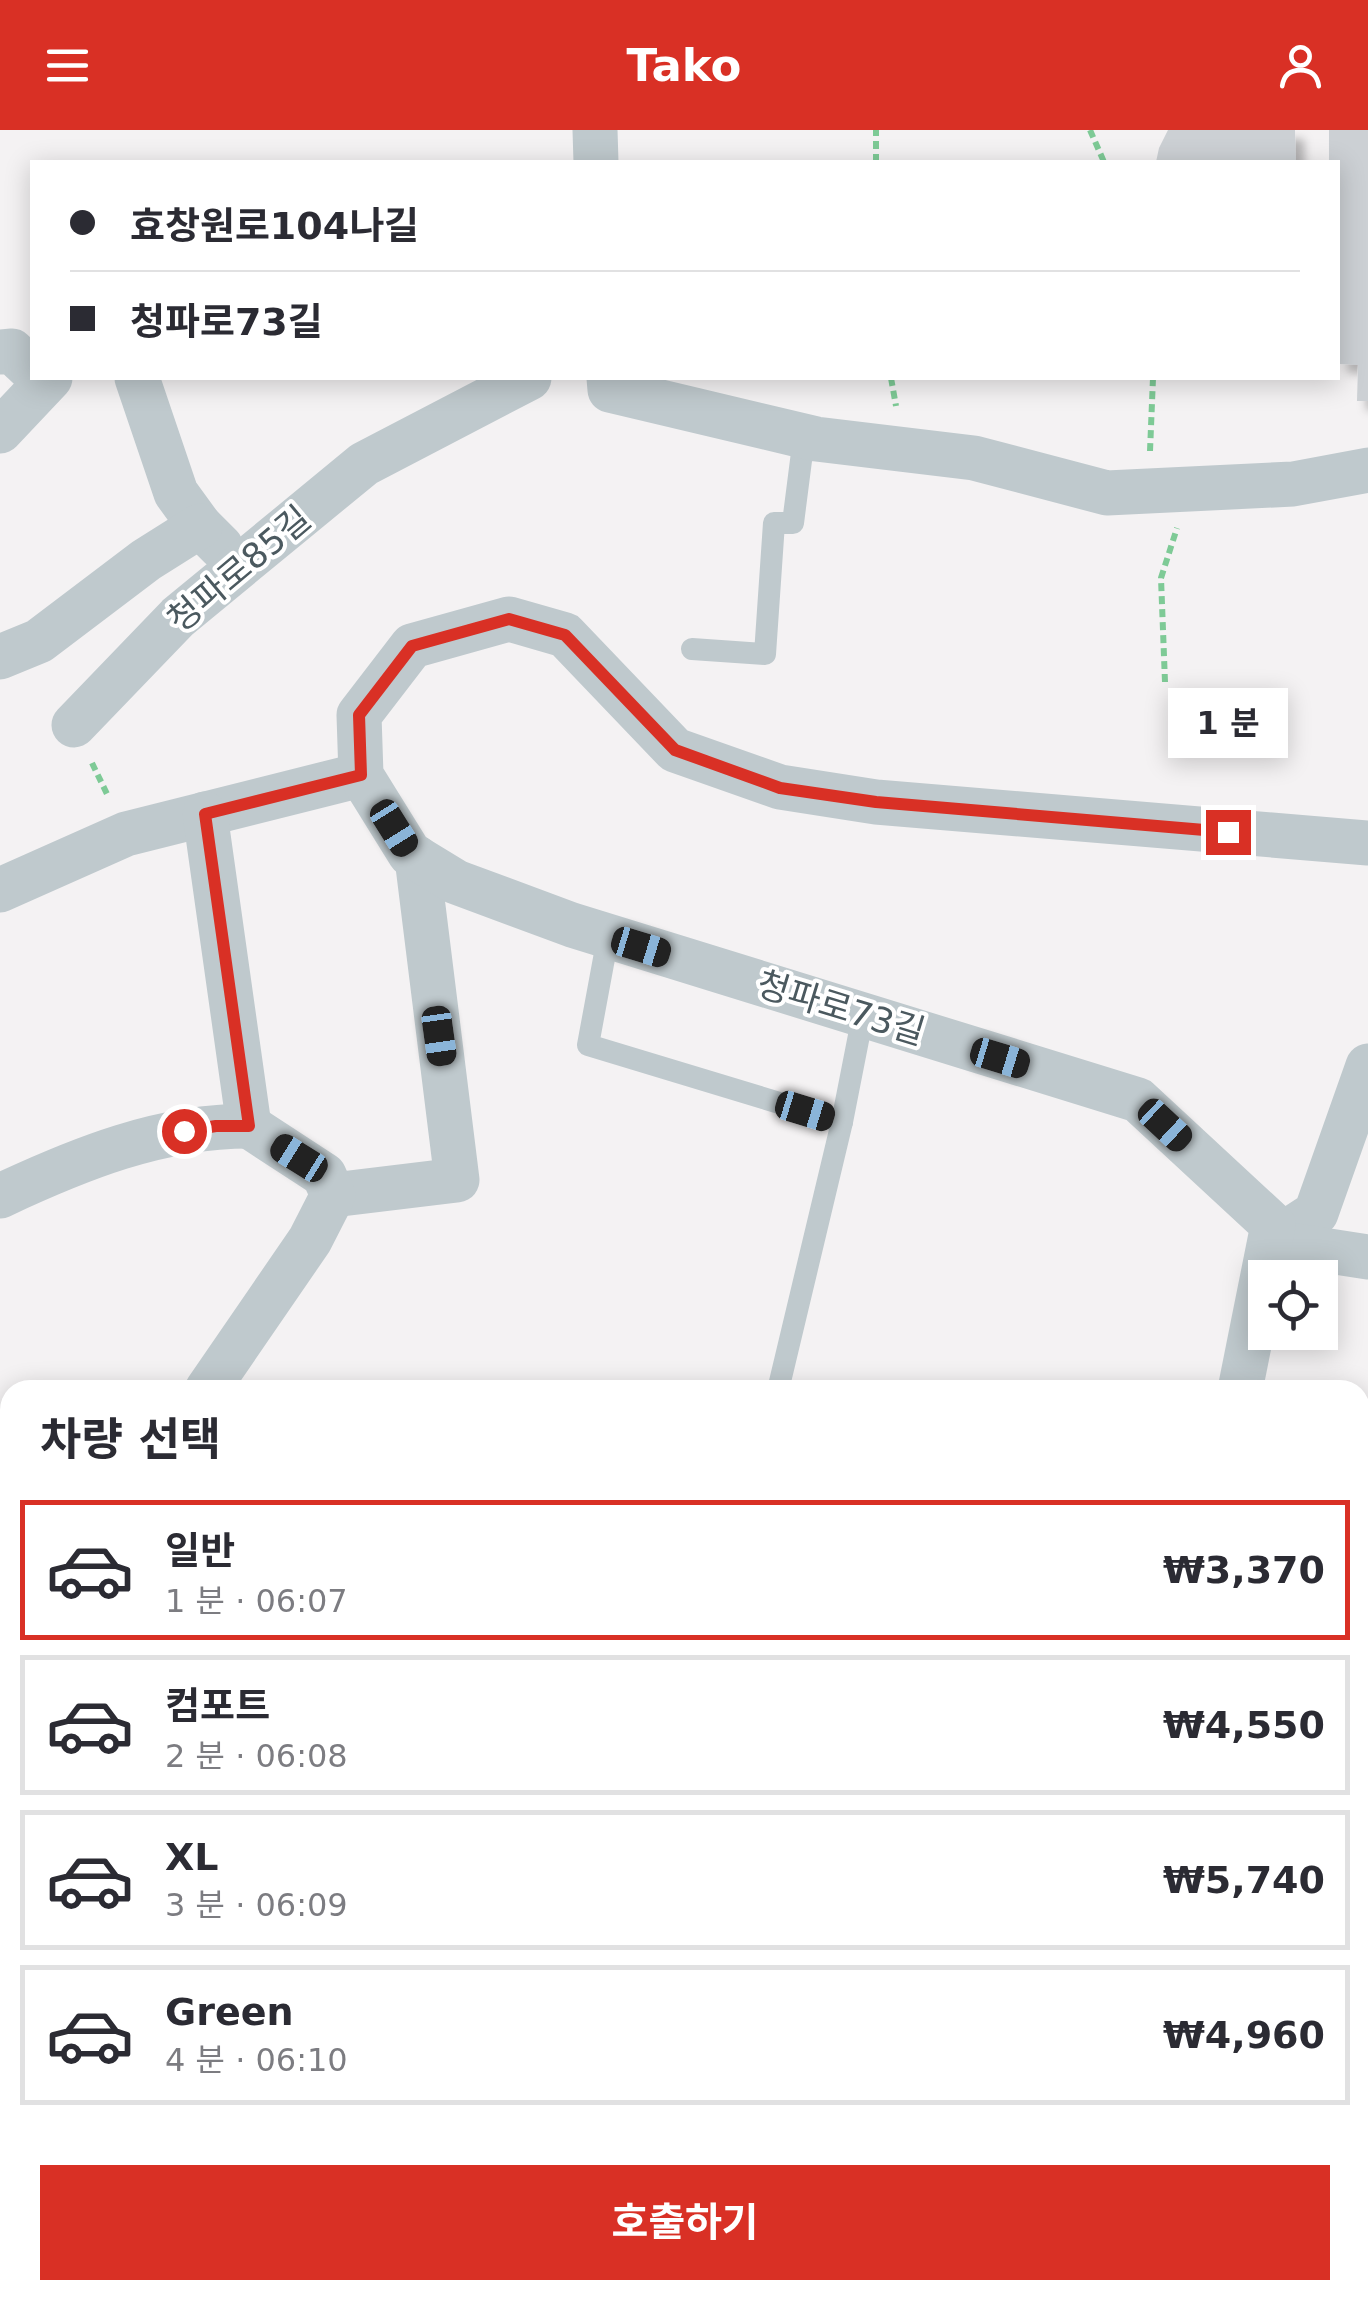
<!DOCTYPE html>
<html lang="ko">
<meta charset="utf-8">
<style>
:root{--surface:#fff;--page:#f2f2f3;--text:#2b2b33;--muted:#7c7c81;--line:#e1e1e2;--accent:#d93025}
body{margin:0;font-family:"DejaVu Sans","Noto Sans KR",sans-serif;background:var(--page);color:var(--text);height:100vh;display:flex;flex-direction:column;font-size:38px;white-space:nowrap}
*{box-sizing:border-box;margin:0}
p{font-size:32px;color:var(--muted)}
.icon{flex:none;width:55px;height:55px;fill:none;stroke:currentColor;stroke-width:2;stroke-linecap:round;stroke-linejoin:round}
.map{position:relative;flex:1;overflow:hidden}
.panel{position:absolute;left:0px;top:1250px;width:1370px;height:920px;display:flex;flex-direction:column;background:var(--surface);border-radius:30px 30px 0 0;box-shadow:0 5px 25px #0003}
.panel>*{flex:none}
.guide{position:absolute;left:30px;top:30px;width:1310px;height:220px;border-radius:0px;box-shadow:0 5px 25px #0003;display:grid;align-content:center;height:220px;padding:0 40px;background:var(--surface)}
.buttons{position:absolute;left:1248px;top:1130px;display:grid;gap:20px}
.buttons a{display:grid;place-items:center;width:90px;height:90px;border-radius:0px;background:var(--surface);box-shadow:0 5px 25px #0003;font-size:50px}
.end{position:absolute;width:45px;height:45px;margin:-22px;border:12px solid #d93025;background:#fff;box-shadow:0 0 0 5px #fff}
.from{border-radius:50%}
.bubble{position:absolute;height:70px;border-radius:0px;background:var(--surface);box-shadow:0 5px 25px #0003;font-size:32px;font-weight:700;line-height:70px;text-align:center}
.car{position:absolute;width:30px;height:60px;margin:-30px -15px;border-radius:12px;box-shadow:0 0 8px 2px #0007;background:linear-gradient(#222 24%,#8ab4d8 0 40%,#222 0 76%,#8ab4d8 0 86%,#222 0)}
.guide b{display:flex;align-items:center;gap:35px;height:95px;font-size:38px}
.guide b+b{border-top:2px solid var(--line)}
.guide i{width:25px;height:25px;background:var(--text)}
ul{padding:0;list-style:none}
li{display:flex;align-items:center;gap:30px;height:140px;margin:0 20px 15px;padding:0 20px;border:5px solid var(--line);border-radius:0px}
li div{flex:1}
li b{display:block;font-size:38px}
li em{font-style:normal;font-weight:700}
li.current{border-color:var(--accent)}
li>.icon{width:90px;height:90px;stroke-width:1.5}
h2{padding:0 40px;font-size:45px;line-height:120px}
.cta{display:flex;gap:20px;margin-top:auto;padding:20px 40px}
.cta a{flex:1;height:115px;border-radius:0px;background:var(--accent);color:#fff;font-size:40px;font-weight:700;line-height:115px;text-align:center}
header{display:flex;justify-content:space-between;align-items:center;height:130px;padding:0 40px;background:var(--accent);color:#fff;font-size:45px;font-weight:700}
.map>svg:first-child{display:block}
</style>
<header><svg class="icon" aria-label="menu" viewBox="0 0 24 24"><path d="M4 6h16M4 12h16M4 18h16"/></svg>Tako<svg class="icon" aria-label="person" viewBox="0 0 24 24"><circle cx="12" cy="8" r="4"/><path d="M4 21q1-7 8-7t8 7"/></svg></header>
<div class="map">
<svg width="1368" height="2170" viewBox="0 0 1368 2170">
<defs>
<filter id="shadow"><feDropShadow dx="9" dy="9" stdDeviation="5" flood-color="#0004"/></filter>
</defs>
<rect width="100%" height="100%" fill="#f4f2f3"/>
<polygon fill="#e5e3e4" points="0,1841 10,1843 10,2016 0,2027"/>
<g fill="#ccd0d4" filter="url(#shadow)">
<polygon points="1168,0 1295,0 1296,32 1156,32 1159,18"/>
<polygon points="1329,0 1368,0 1368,271 1357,271 1358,235 1338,234 1338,32 1329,32"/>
<polygon points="0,1871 5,1876 10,1872 10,1972 0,1981"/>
<rect x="1047" y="2160" width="74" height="9"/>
<polygon points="1168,2160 1242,2160 1242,2169 1168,2168"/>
</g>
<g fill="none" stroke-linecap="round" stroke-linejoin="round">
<g stroke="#7eca96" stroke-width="6" stroke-dasharray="8 5" stroke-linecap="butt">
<polyline points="1090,0 1104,32"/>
<polyline points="876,32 876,0"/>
<polyline points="891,248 896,276"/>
<polyline points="1150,321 1153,248"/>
<polyline points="1165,552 1161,448 1177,398"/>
<polyline points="92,633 108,666"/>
</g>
<g stroke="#bfc9cd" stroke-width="22">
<polyline points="692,519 765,524 774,393 793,393 804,307"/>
<polyline points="608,807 588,915 842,992"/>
<polyline points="778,1260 842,992 863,885"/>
</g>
<g stroke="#bfc9cd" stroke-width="45">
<polyline points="595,0 596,32"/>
<polyline points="0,222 12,221 32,240"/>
<polyline points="137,248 176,363 200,396 221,417"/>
<polyline points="609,248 610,260 816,309 974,328 1107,363 1293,354 1368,340"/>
<polyline points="0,301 50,248"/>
<polyline points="0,527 39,511 146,430 200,396"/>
<polyline points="74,595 178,487 364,334 529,248"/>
<polyline points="0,760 126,704 361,645"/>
<polyline points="333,1065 457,1050 417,728"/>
<path d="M0,1066c79,-37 160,-70 249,-70l-44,-312"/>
<polyline points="1271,1112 1316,1083 1368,936"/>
<polyline points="1271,1112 1368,1127"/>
<polyline points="207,1260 310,1110 333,1065 324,1045 249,996"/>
<polyline points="1240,1260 1273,1095 1138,970 572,795 456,752 410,724 361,645 359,585 412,516 509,489 565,505 675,620 780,657 876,672 1368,713"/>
<polyline points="0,1380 3,1375"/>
<polyline points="1360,1775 1368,1779"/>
<polyline points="0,1826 10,1831"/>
<polyline points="1360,1832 1365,2023 1364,2170"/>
<polyline points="49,2160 58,2170"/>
<polyline points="521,2160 535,2170"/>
<polyline points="905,2160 905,2170"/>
<polyline points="0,2162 10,2149"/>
<polyline points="1145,2170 1146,2160"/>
</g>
</g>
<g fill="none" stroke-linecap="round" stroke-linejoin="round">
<polyline stroke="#d93025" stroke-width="12" points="184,1001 216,996 249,996 205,684 361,645 359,585 412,516 509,489 565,505 675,620 780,658 876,672 1228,702"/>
</g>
<g text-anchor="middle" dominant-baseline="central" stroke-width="8" stroke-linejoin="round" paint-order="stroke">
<g font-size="35" fill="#4b595f" stroke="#fff">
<text transform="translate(239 439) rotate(-40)">청파로85길</text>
<text transform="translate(841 878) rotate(17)">청파로73길</text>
</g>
</g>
</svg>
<div class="buttons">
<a><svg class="icon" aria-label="locate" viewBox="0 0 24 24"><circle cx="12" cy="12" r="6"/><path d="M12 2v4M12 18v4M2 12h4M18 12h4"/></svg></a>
</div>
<i class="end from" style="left:184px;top:1001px"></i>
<i class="end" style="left:1228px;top:702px"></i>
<div class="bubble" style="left:1168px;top:558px;width:120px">1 분</div>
<i class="car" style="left:394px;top:698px;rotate:148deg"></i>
<i class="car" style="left:641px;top:817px;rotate:107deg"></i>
<i class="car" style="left:439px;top:906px;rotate:172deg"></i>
<i class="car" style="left:1000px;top:928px;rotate:107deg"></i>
<i class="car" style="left:805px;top:981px;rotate:107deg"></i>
<i class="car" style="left:1165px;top:995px;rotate:133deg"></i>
<i class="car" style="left:299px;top:1028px;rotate:302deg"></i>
<div class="guide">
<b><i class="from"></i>효창원로104나길</b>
<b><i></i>청파로73길</b>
</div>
<section class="panel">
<h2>차량 선택</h2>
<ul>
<li class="current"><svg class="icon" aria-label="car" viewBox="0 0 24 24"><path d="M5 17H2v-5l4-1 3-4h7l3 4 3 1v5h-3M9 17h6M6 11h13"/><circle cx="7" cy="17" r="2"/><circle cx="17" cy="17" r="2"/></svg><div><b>일반</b><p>1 분 · 06:07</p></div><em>₩3,370</em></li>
<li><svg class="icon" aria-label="car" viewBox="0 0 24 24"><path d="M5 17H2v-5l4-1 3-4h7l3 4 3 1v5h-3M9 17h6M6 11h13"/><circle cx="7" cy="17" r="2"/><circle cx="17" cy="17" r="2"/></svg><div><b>컴포트</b><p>2 분 · 06:08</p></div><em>₩4,550</em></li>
<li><svg class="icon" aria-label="car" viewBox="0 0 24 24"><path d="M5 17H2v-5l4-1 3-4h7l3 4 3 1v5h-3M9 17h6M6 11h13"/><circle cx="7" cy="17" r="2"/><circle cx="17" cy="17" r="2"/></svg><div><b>XL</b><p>3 분 · 06:09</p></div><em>₩5,740</em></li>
<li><svg class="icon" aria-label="car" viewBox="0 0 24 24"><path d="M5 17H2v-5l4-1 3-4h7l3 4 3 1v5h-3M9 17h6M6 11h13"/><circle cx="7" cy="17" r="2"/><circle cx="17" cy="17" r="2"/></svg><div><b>Green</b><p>4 분 · 06:10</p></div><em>₩4,960</em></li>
</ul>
<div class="cta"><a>호출하기</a></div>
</section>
</div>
